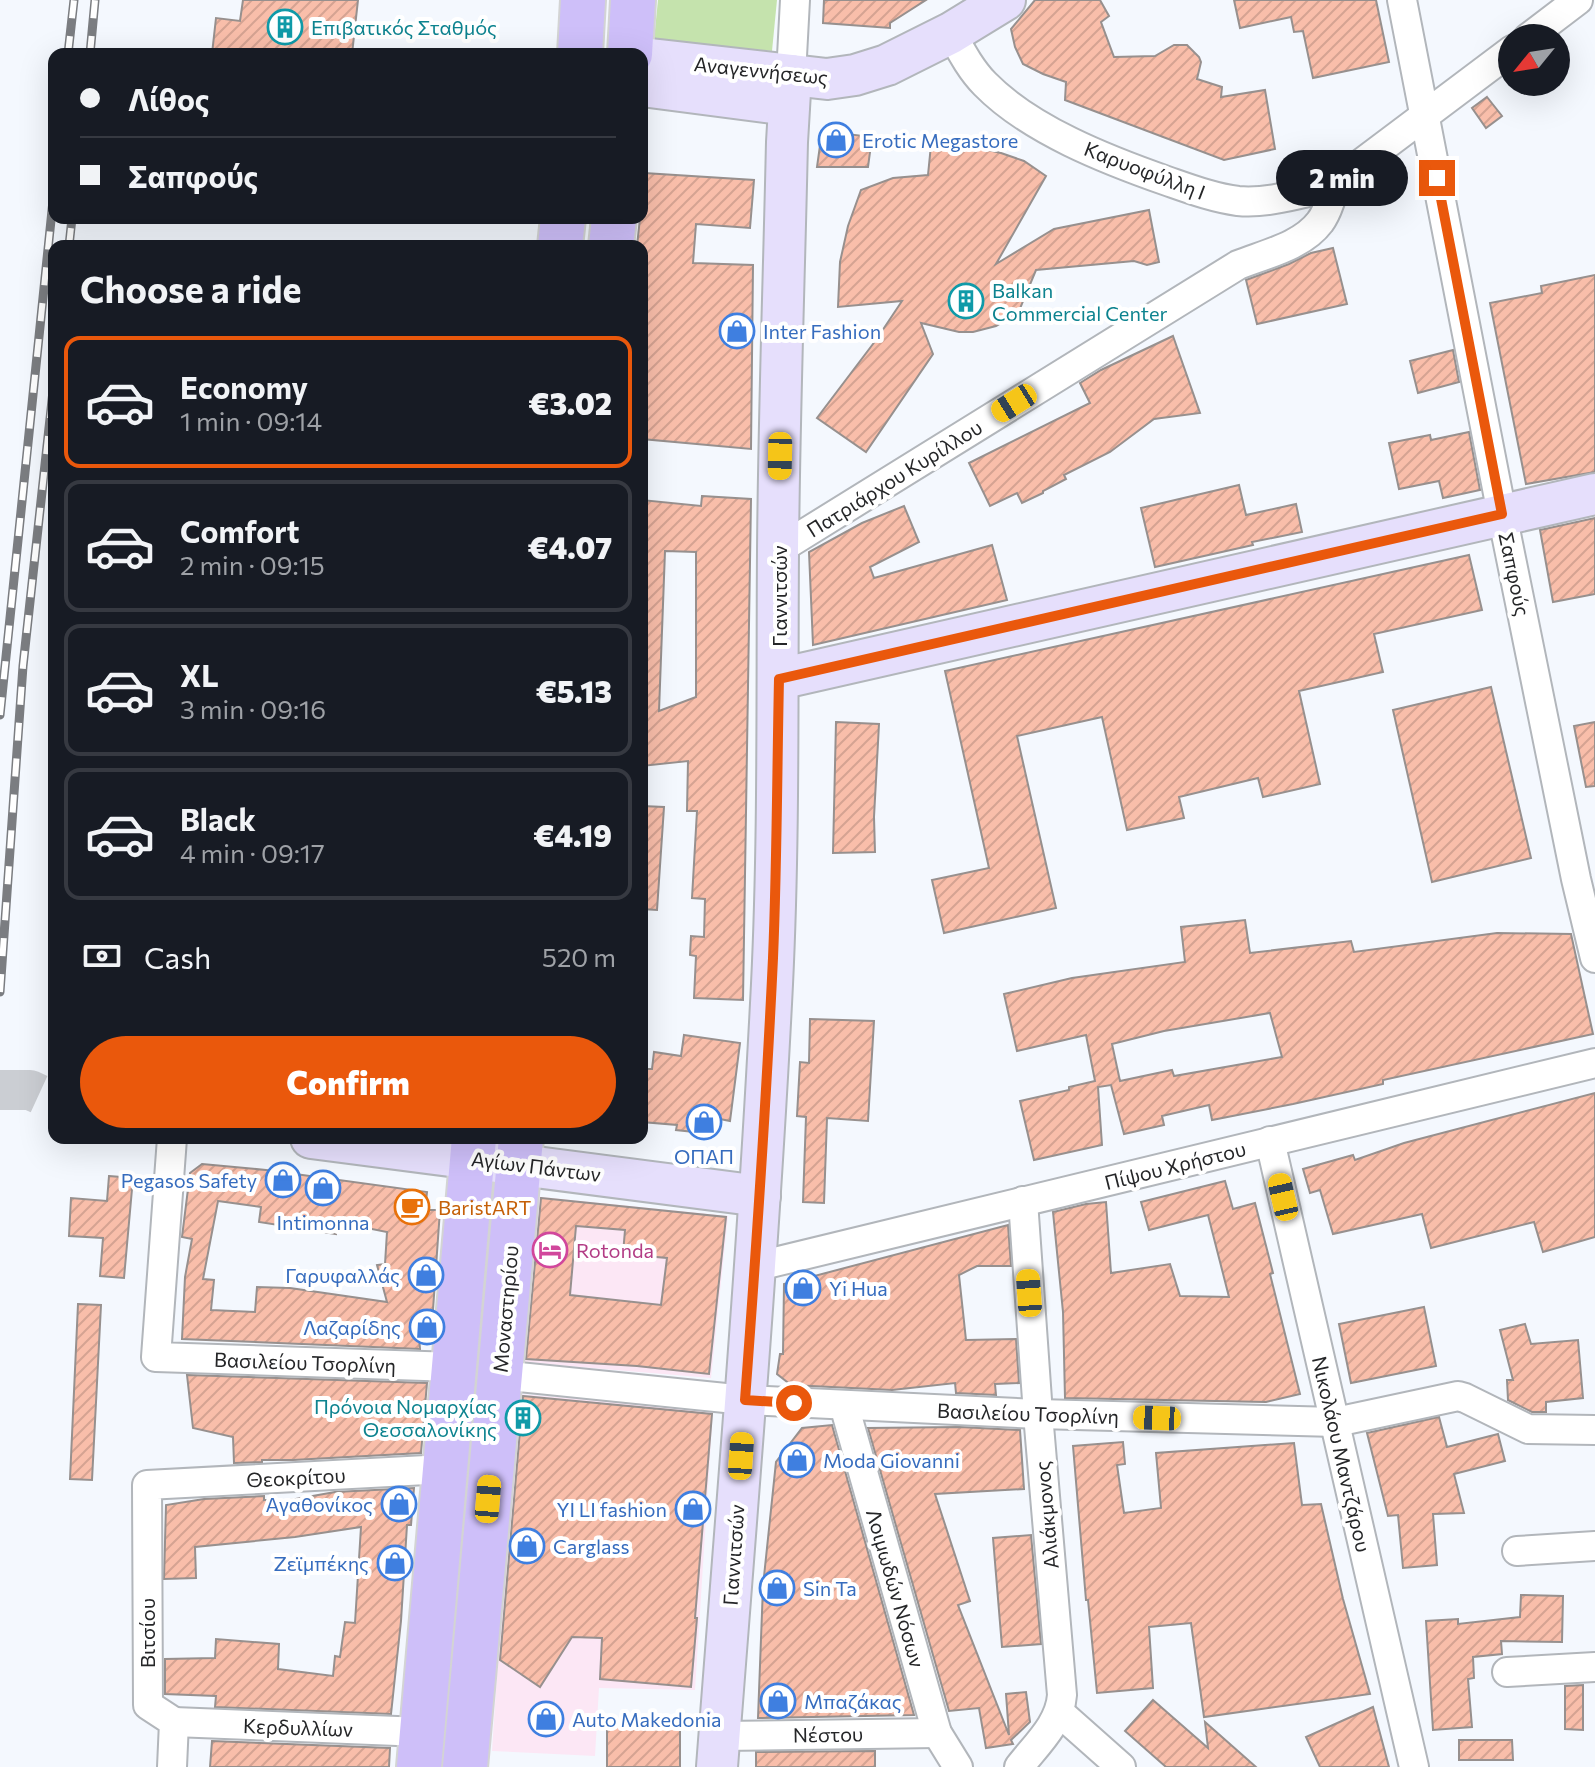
<!DOCTYPE html>
<meta charset="utf-8">
<style>
:root{--surface:#171b24;--page:#20242c;--text:#f1f3f6;--muted:#9ea1a6;--line:#363941;--accent:#ea580c}
body{margin:0;font-family:Commissioner,sans-serif;background:var(--page);color:var(--text);height:100vh;display:flex;flex-direction:column;font-size:30px;white-space:nowrap}
*{box-sizing:border-box;margin:0}
p{font-size:26px;color:var(--muted)}
.icon{flex:none;width:44px;height:44px;fill:none;stroke:currentColor;stroke-width:2;stroke-linecap:round;stroke-linejoin:round}
.map{position:relative;flex:1;overflow:hidden}
.details{position:absolute;left:48px;top:240px;width:600px;height:904px;display:flex;flex-direction:column;background:var(--surface);border-radius:16px;box-shadow:0 8px 32px #0002}
.details>*{flex:none}
.banner{position:absolute;left:48px;top:48px;width:600px;height:176px;border-radius:16px;box-shadow:0 8px 32px #0002;display:grid;align-content:center;height:176px;padding:0 32px;background:var(--surface)}
.needle{width:52px;rotate:240deg}
.tools{position:absolute;left:1498px;top:24px;display:grid;gap:16px}
.tools a{display:grid;place-items:center;width:72px;height:72px;border-radius:50%;background:var(--surface);box-shadow:0 8px 32px #0002;font-size:40px}
.end{position:absolute;width:36px;height:36px;margin:-18px;border:10px solid #ea580c;background:#fff;box-shadow:0 0 0 4px #fff}
.from{border-radius:50%}
.bubble{position:absolute;height:56px;border-radius:28px;background:var(--surface);box-shadow:0 8px 32px #0002;font-size:26px;font-weight:800;line-height:56px;text-align:center}
.car{position:absolute;width:24px;height:48px;margin:-24px -12px;border-radius:10px;box-shadow:0 0 6px 2px #0007;background:linear-gradient(#f5c518 24%,#345 0 40%,#f5c518 0 76%,#345 0 86%,#f5c518 0)}
.banner b{display:flex;align-items:center;gap:28px;height:76px;font-size:30px}
.banner b+b{border-top:2px solid var(--line)}
.banner i{width:20px;height:20px;background:var(--text)}
ul{padding:0;list-style:none}
li{display:flex;align-items:center;gap:24px;height:132px;margin:0 16px 12px;padding:0 16px;border:4px solid var(--line);border-radius:16px}
li div{flex:1}
li b{display:block;font-size:30px}
li em{font-style:normal;font-weight:800}
li.selected{border-color:var(--accent)}
li>.icon{width:72px;height:72px;stroke-width:1.5}
h2{padding:0 32px;font-size:36px;line-height:96px}
.pay{display:flex;align-items:center;gap:20px;height:88px;padding:0 32px;font-size:30px}
.pay p{margin-inline-start:auto}
.action{display:flex;gap:16px;margin-top:auto;padding:16px 32px}
.action a{flex:1;height:92px;border-radius:48px;background:var(--accent);color:#fff;font-size:32px;font-weight:800;line-height:92px;text-align:center}
.map>svg:first-child{display:block}
</style>
<div class="map">
<svg width="1595" height="1767" viewBox="0 0 1595 1767">
<defs>
<pattern id="building-hatch" width="6" height="6" patternUnits="userSpaceOnUse" patternTransform="scale(2)"><rect width="6" height="6" fill="#f9beaa"/><path d="M-1 1l2-2M0 6l6-6M5 7l2-2" fill="none" stroke="#d5a392"/></pattern>
</defs>
<rect width="100%" height="100%" fill="#f4f8fe"/>
<g fill="#fce7f5">
<polygon points="522,1195 728,1216 711,1378 507,1361"/>
<polygon points="504,1393 713,1409 695,1690 599,1688 595,1756 492,1751 498,1659 495,1595"/>
</g>
<polygon fill="#c5e3ad" points="658,0 777,0 772,51 654,40"/>
<g fill="url(#building-hatch)" stroke="#97908e" stroke-width="2" fill-rule="evenodd">
<polygon points="243,0 358,0 352,54 212,54 216,18 240,21"/>
<polygon points="824,0 926,0 890,23 890,28 823,23"/>
<polygon points="1035,0 1100,0 1109,16 1101,22 1114,57 1155,56 1174,45 1187,45 1199,57 1201,62 1197,79 1222,87 1221,97 1265,90 1275,149 1224,160 1065,100 1066,82 1043,74 1023,64 1015,47 1011,29"/>
<polygon points="1234,0 1376,0 1389,62 1313,78 1303,31 1294,32 1291,17 1240,28"/>
<polygon points="1487,97 1502,116 1486,128 1472,108"/>
<polygon points="822,131 872,137 868,167 817,167"/>
<polygon points="958,143 1001,153 1024,161 1046,176 996,264 1054,229 1149,210 1159,262 1147,265 1134,261 1036,270 1019,311 1013,316 996,326 973,332 959,332 921,323 933,354 866,452 817,418 876,340 902,301 838,307 840,262 848,226 861,190 893,178 928,175 931,145"/>
<polygon points="644,173 754,180 750,228 696,224 693,263 753,265 751,449 642,439 642,246 637,246 640,218 642,218"/>
<polygon points="1333,248 1347,304 1257,324 1246,280 1289,264 1311,253"/>
<polygon points="1595,275 1595,472 1526,484 1490,303 1542,293 1541,286"/>
<polygon points="1173,336 1200,413 1154,419 1110,452 1064,475 1066,479 1043,491 1043,493 1022,503 1017,493 990,506 969,463 1090,403 1080,383 1101,370"/>
<polygon points="1453,350 1459,382 1418,393 1410,361"/>
<polygon points="1469,432 1480,490 1443,498 1439,481 1399,489 1389,443 1430,435 1431,440"/>
<polygon points="1239,485 1246,515 1296,504 1302,532 1252,542 1253,545 1155,567 1141,508"/>
<path d="M702,496l49,3 -8,501 -49,-2 2,-42 -6,-1 1,-19 13,1 1,-38 -13,-1 5,-87h-10l1,-50 -46,5v-266l59,6zM665,551l31,1v145l-37,14z"/>
<polygon points="904,506 919,542 870,567 874,578 992,545 1007,600 813,645 809,552 862,523"/>
<polygon points="1595,518 1595,594 1553,602 1540,530"/>
<polygon points="1469,555 1482,610 1374,634 1383,672 1299,691 1320,784 1263,797 1258,778 1179,797 1184,818 1127,830 1102,717 1017,736 1056,908 944,933 932,880 989,868 945,671"/>
<polygon points="1491,687 1531,858 1432,882 1393,710"/>
<polygon points="836,722 879,724 874,817 875,852 833,853"/>
<polygon points="1595,722 1595,786 1586,787 1574,726"/>
<polygon points="642,806 664,807 657,910 642,909"/>
<path d="M1245,920l5,33 101,-12 3,11 143,-19 74,1 22,100 -210,46v4l-90,20 -81,16 -3,-15 -47,11 2,9 -40,9 -13,-49 -13,2 4,58 -68,15 -14,-59 49,-11v-3l26,-6 -9,-46 -69,16 -13,-57 68,-16 113,-16 -4,-35zM1270,1013l12,44 -108,19 -2,-6 -52,11 -8,-37 52,-13z"/>
<polygon points="810,1019 874,1021 868,1121 827,1118 824,1203 803,1202 806,1117 797,1116 800,1062 809,1063"/>
<polygon points="684,1035 740,1043 730,1121 715,1118 713,1134 676,1130 677,1125 642,1122 642,1069 652,1069 654,1052 681,1056"/>
<polygon points="1595,1093 1595,1237 1543,1252 1534,1222 1431,1248 1422,1214 1333,1234 1320,1190 1310,1193 1303,1169 1353,1155 1355,1160 1404,1143"/>
<path d="M202,1164l64,6 161,22 -2,18h15l-9,128 -12,-2 1,13 -238,-10 3,-62 7,-38 -10,-2 8,-64zM218,1201l43,6 -2,15 77,12 1,-12 50,10 -2,32 -8,1 10,37 -97,-14 -33,-1 -2,25 -44,-2 3,-30 -11,-1z"/>
<polygon points="109,1176 133,1178 124,1278 100,1276 103,1238 69,1236 71,1198 107,1201"/>
<polygon points="1225,1181 1233,1209 1255,1203 1273,1273 1270,1274 1300,1394 1266,1402 1065,1398 1063,1312 1053,1212 1086,1204 1106,1202 1111,1273 1170,1264 1180,1296 1229,1297 1208,1215 1149,1230 1141,1202"/>
<path d="M541,1198l185,19 -17,157 -72,-8 -111,-7zM576,1226l49,4 -2,24 44,4 -6,47 -91,-10z"/>
<polygon points="1008,1225 1011,1266 977,1266 959,1275 966,1340 1016,1339 1019,1383 995,1384 996,1395 956,1393 955,1383 892,1390 791,1385 777,1374 780,1354 783,1354 784,1284"/>
<polygon points="78,1304 101,1305 92,1480 70,1479"/>
<polygon points="1424,1307 1436,1366 1351,1383 1339,1324"/>
<polygon points="1525,1324 1531,1344 1578,1340 1583,1398 1546,1402 1546,1412 1532,1412 1508,1400 1507,1380 1513,1380 1500,1330"/>
<polygon points="187,1375 427,1383 421,1453 293,1460 262,1460 262,1462 234,1463 233,1437 193,1428"/>
<polygon points="523,1396 712,1414 695,1618 697,1618 691,1687 600,1679 602,1638 572,1637 540,1687 500,1660"/>
<polygon points="1439,1417 1447,1447 1498,1434 1505,1461 1454,1474 1464,1513 1433,1514 1437,1565 1403,1568 1398,1515 1388,1516 1367,1433"/>
<polygon points="832,1425 914,1715 758,1718 763,1586 776,1462 802,1428"/>
<polygon points="960,1427 1020,1430 1024,1489 935,1494 970,1601 958,1605 1009,1735 1006,1694 1026,1692 1030,1722 1011,1740 1013,1744 986,1748 979,1708 949,1711 868,1428"/>
<polygon points="1123,1442 1125,1464 1117,1465 1124,1513 1161,1508 1156,1453 1294,1443 1302,1505 1321,1504 1343,1599 1370,1694 1204,1717 1191,1623 1149,1627 1153,1688 1097,1693 1088,1600 1086,1600 1073,1446"/>
<polygon points="414,1488 411,1525 407,1525 401,1621 391,1714 215,1707 216,1696 165,1694 165,1659 215,1658 216,1639 279,1644 278,1669 333,1676 335,1656 340,1657 345,1622 355,1623 361,1527 295,1537 195,1547 196,1578 164,1579 166,1505 204,1499 264,1496 264,1500 290,1500 335,1492"/>
<polygon points="1031,1535 1041,1644 1002,1647 993,1538"/>
<polygon points="1521,1595 1563,1596 1562,1642 1501,1641 1502,1654 1473,1657 1474,1678 1468,1679 1472,1727 1433,1730 1426,1621 1458,1619 1458,1624 1520,1617"/>
<polygon points="1583,1685 1583,1730 1565,1729 1565,1686"/>
<polygon points="1153,1700 1208,1748 1205,1722 1256,1767 1166,1767 1125,1731"/>
<polygon points="1373,1707 1389,1767 1320,1767 1306,1737"/>
<polygon points="607,1724 680,1725 680,1767 607,1767"/>
<polygon points="1459,1740 1512,1740 1513,1760 1459,1760"/>
<polygon points="212,1741 390,1748 389,1767 210,1767"/>
<polygon points="875,1751 875,1767 756,1767 756,1752"/>
</g>
<g fill="none" stroke-linecap="round" stroke-linejoin="round">
<polyline stroke="#cbced3" stroke-width="40" stroke-dasharray="40 20" stroke-linecap="butt" points="0,1090 30,1090 54,1101"/>
<g stroke="#b2b6bb" stroke-width="32">
<g id="minor">
<polyline points="1402,0 1502,514 1576,879 1595,958"/>
<path d="M951,33c10,18 20,37 34,51 45,46 122,76 182,97 23,8 47,17 71,20 32,3 66,-9 97,-15"/>
<polyline points="1528,38 1578,0"/>
<polyline points="791,75 795,0"/>
<path d="M778,550l460,-285c28,-11 64,-19 82,-43 11,-14 9,-29 23,-45l169,-127"/>
<polyline points="172,1138 156,1357 454,1367"/>
<polyline points="1270,1141 1414,1767"/>
<polyline points="754,1267 1595,1063"/>
<polyline points="499,1375 745,1400 1038,1414 1336,1422 1458,1396 1465,1398 1528,1429 1595,1430"/>
<polyline points="844,1405 937,1733 958,1767"/>
<polyline points="1517,1551 1595,1546"/>
<polyline points="1507,1672 1595,1667"/>
<polyline points="1059,1712 1121,1767"/>
<polyline points="174,1722 422,1732"/>
<polyline points="720,1736 937,1733"/>
<polyline points="172,1767 174,1722 148,1705 147,1485 445,1469"/>
<path d="M1019,1767c17,-22 41,-43 43,-72l-24,-281 -15,-213"/>
</g>
</g>
<g stroke="#b2b6bb" stroke-width="44">
<g id="secondary">
<polyline points="642,58 827,79 855,75 887,65 951,33 1005,0"/>
<polyline points="642,86 789,105"/>
<polyline points="779,679 1595,494"/>
<polyline points="311,1138 760,1196"/>
<path d="M717,1767c20,-261 42,-522 55,-783 7,-144 5,-289 6,-433 1,-136 6,-272 9,-409l4,-67"/>
</g>
</g>
<g stroke="#d3d4d4" stroke-width="48">
<g id="primary">
<polyline points="580,54 583,0"/>
<polyline points="630,54 633,0"/>
<polyline points="560,246 563,218"/>
<polyline points="611,246 614,218"/>
<polyline points="419,1767 474,1138"/>
<polyline points="465,1767 521,1138"/>
</g>
</g>
<use href="#minor" stroke="#fff" stroke-width="28"/>
<use href="#secondary" stroke="#e6dffc" stroke-width="40"/>
<use href="#primary" stroke="#cebff9" stroke-width="44"/>
<g stroke="#7b7d81" stroke-width="9">
<g id="rail">
<polyline points="68,54 74,0"/>
<polyline points="90,54 95,0"/>
<polyline points="69,246 72,218"/>
<polyline points="0,715 54,191"/>
<polyline points="0,992 23,666 54,382"/>
</g>
</g>
<use href="#rail" stroke="#fff" stroke-width="6" stroke-dasharray="18" stroke-linecap="butt"/>
</g>
<g fill="none" stroke-linecap="round" stroke-linejoin="round">
<path stroke="#ea580c" stroke-width="10" d="M794,1403l-49,-3c11,-147 21,-294 28,-442 4,-93 4,-186 6,-279l723,-165 -65,-336"/>
</g>
<defs>
<g id="building-ring" transform="scale(1.8)"><circle r="9.5" fill="#fff" stroke="#0f9aa8" stroke-width="1.5"/><path d="M-4-6H4V6H1V3H-1V6H-4ZM-2.5-4.3h1.7v1.8h-1.7ZM.8-4.3h1.7v1.8H.8ZM-2.5-1h1.7V.8h-1.7ZM.8-1h1.7V.8H.8Z" fill="#0f9aa8"/></g>
<g id="shop-ring" transform="scale(1.8)"><circle r="9.5" fill="#fff" stroke="#3f7fe0" stroke-width="1.5"/><path d="M-5-2.5h2.3a2.7 3.5 0 0 1 5.4 0H5L5.5 6h-11ZM-1.5-2.5h3a1.5 2.3 0 0 0-3 0Z" fill="#3f7fe0"/></g>
<g id="cafe-ring" transform="scale(1.8)"><circle r="9.5" fill="#fff" stroke="#e8710a" stroke-width="1.5"/><path d="M-5.5-4.5H6V0H3Q3 3.5 0 3.5H-2.5Q-5.5 3.5-5.5 0ZM3-3.2v2h1.7v-2ZM-6 4.5H4V6H-6Z" fill="#e8710a"/></g>
<g id="hotel-ring" transform="scale(1.8)"><circle r="9.5" fill="#fff" stroke="#d1479c" stroke-width="1.5"/><path d="M-6-4.5h1.5V1H6V5H4.5V3h-9V5H-6ZM-4 0a1.8 1.8 0 1 1 3.6 0ZM.5 0V-2.5h3Q6-2.5 6 0Z" fill="#d1479c"/></g>
</defs>
<g fill-rule="evenodd">
<use href="#building-ring" x="285" y="27"/>
<use href="#shop-ring" x="836" y="140"/>
<use href="#building-ring" x="966" y="301"/>
<use href="#shop-ring" x="737" y="331"/>
<use href="#shop-ring" x="704" y="1122"/>
<use href="#shop-ring" x="283" y="1180"/>
<use href="#shop-ring" x="323" y="1188"/>
<use href="#cafe-ring" x="412" y="1207"/>
<use href="#hotel-ring" x="550" y="1250"/>
<use href="#shop-ring" x="426" y="1275"/>
<use href="#shop-ring" x="803" y="1288"/>
<use href="#shop-ring" x="427" y="1327"/>
<use href="#building-ring" x="523" y="1418"/>
<use href="#shop-ring" x="797" y="1460"/>
<use href="#shop-ring" x="399" y="1504"/>
<use href="#shop-ring" x="693" y="1509"/>
<use href="#shop-ring" x="527" y="1546"/>
<use href="#shop-ring" x="395" y="1563"/>
<use href="#shop-ring" x="777" y="1588"/>
<use href="#shop-ring" x="778" y="1701"/>
<use href="#shop-ring" x="546" y="1719"/>
</g>
<g text-anchor="middle" dominant-baseline="central" stroke-width="8" stroke-linejoin="round" paint-order="stroke">
<g font-size="20" fill="#0d838f" stroke="#fff" text-anchor="start">
<text x="311" y="27">Επιβατικός Σταθμός</text>
<text x="992" y="290">Balkan<tspan x="992" dy="23">Commercial Center</tspan></text>
<text x="497" y="1406" text-anchor="end">Πρόνοια Νομαρχίας<tspan x="497" dy="23">Θεσσαλονίκης</tspan></text>
</g>
<g font-size="20" fill="#252628" stroke="#fff">
<text transform="translate(761 70) rotate(6)">Αναγεννήσεως</text>
<text transform="translate(1145 170) rotate(21)">Καρυοφύλλη Ι</text>
<text transform="translate(894 478) rotate(-32)">Πατριάρχου Κυρίλλου</text>
<text transform="translate(1515 574) rotate(78)">Σαπφούς</text>
<text transform="translate(779 596) rotate(-90)">Γιαννιτσών</text>
<text transform="translate(1175 1165) rotate(-14)">Πίψου Χρήστου</text>
<text transform="translate(536 1166) rotate(7)">Αγίων Πάντων</text>
<text transform="translate(505 1309) rotate(-85)">Μοναστηρίου</text>
<text transform="translate(305 1362) rotate(2)">Βασιλείου Τσορλίνη</text>
<text transform="translate(1028 1413) rotate(2)">Βασιλείου Τσορλίνη</text>
<text transform="translate(1342 1454) rotate(77)">Νικολάου Μαντζάρου</text>
<text transform="translate(296 1477) rotate(-3)">Θεοκρίτου</text>
<text transform="translate(1046 1515) rotate(-95)">Αλιάκμονος</text>
<text transform="translate(733 1555) rotate(-86)">Γιαννιτσών</text>
<text transform="translate(896 1588) rotate(74)">Λοιμωδών Νόσων</text>
<text transform="translate(147 1633) rotate(-90)">Βιτσίου</text>
<text transform="translate(298 1727) rotate(2)">Κερδυλλίων</text>
<text transform="translate(828 1734) rotate(-1)">Νέστου</text>
</g>
<g font-size="20" fill="#366cbe" stroke="#fff" text-anchor="start">
<text x="862" y="140">Erotic Megastore</text>
<text x="763" y="331">Inter Fashion</text>
<text x="704" y="1156" text-anchor="middle">ΟΠΑΠ</text>
<text x="257" y="1180" text-anchor="end">Pegasos Safety</text>
<text x="323" y="1222" text-anchor="middle">Intimonna</text>
<text x="400" y="1275" text-anchor="end">Γαρυφαλλάς</text>
<text x="829" y="1288">Yi Hua</text>
<text x="401" y="1327" text-anchor="end">Λαζαρίδης</text>
<text x="823" y="1460">Moda Giovanni</text>
<text x="373" y="1504" text-anchor="end">Αγαθονίκος</text>
<text x="667" y="1509" text-anchor="end">YI LI fashion</text>
<text x="553" y="1546">Carglass</text>
<text x="369" y="1563" text-anchor="end">Ζεϊμπέκης</text>
<text x="803" y="1588">Sin Ta</text>
<text x="804" y="1701">Μπαζάκας</text>
<text x="572" y="1719">Auto Makedonia</text>
</g>
<g font-size="20" fill="#c56008" stroke="#fff" text-anchor="start">
<text x="438" y="1207">BaristART</text>
</g>
<g font-size="20" fill="#b23c85" stroke="#fff" text-anchor="start">
<text x="576" y="1250">Rotonda</text>
</g>
</g>
</svg>
<div class="tools">
<a><svg class="needle" viewBox="-14 -14 28 28"><path d="M0-13l5 13h-10z" fill="#e53935"/><path d="M0 13l5-13h-10z" fill="#9ea1a6"/></svg></a>
</div>
<i class="end from" style="left:794px;top:1403px"></i>
<i class="end" style="left:1437px;top:178px"></i>
<div class="bubble" style="left:1276px;top:150px;width:132px">2 min</div>
<i class="car" style="left:1014px;top:403px;rotate:238deg"></i>
<i class="car" style="left:780px;top:456px;rotate:181deg"></i>
<i class="car" style="left:1283px;top:1197px;rotate:347deg"></i>
<i class="car" style="left:1029px;top:1293px;rotate:356deg"></i>
<i class="car" style="left:1157px;top:1418px;rotate:272deg"></i>
<i class="car" style="left:741px;top:1456px;rotate:4deg"></i>
<i class="car" style="left:488px;top:1499px;rotate:5deg"></i>
<div class="banner">
<b><i class="from"></i>Λίθος</b>
<b><i></i>Σαπφούς</b>
</div>
<section class="details">
<h2>Choose a ride</h2>
<ul>
<li class="selected"><svg class="icon" aria-label="car" viewBox="0 0 24 24"><path d="M5 17H2v-5l4-1 3-4h7l3 4 3 1v5h-3M9 17h6M6 11h13"/><circle cx="7" cy="17" r="2"/><circle cx="17" cy="17" r="2"/></svg><div><b>Economy</b><p>1 min · 09:14</p></div><em>€3.02</em></li>
<li><svg class="icon" aria-label="car" viewBox="0 0 24 24"><path d="M5 17H2v-5l4-1 3-4h7l3 4 3 1v5h-3M9 17h6M6 11h13"/><circle cx="7" cy="17" r="2"/><circle cx="17" cy="17" r="2"/></svg><div><b>Comfort</b><p>2 min · 09:15</p></div><em>€4.07</em></li>
<li><svg class="icon" aria-label="car" viewBox="0 0 24 24"><path d="M5 17H2v-5l4-1 3-4h7l3 4 3 1v5h-3M9 17h6M6 11h13"/><circle cx="7" cy="17" r="2"/><circle cx="17" cy="17" r="2"/></svg><div><b>XL</b><p>3 min · 09:16</p></div><em>€5.13</em></li>
<li><svg class="icon" aria-label="car" viewBox="0 0 24 24"><path d="M5 17H2v-5l4-1 3-4h7l3 4 3 1v5h-3M9 17h6M6 11h13"/><circle cx="7" cy="17" r="2"/><circle cx="17" cy="17" r="2"/></svg><div><b>Black</b><p>4 min · 09:17</p></div><em>€4.19</em></li>
</ul>
<div class="pay"><svg class="icon" aria-label="cash" viewBox="0 0 24 24"><path d="M3 7h18v10H3z"/><circle cx="12" cy="12" r="2"/></svg>Cash<p>520 m</p></div>
<div class="action"><a>Confirm</a></div>
</section>
</div>
